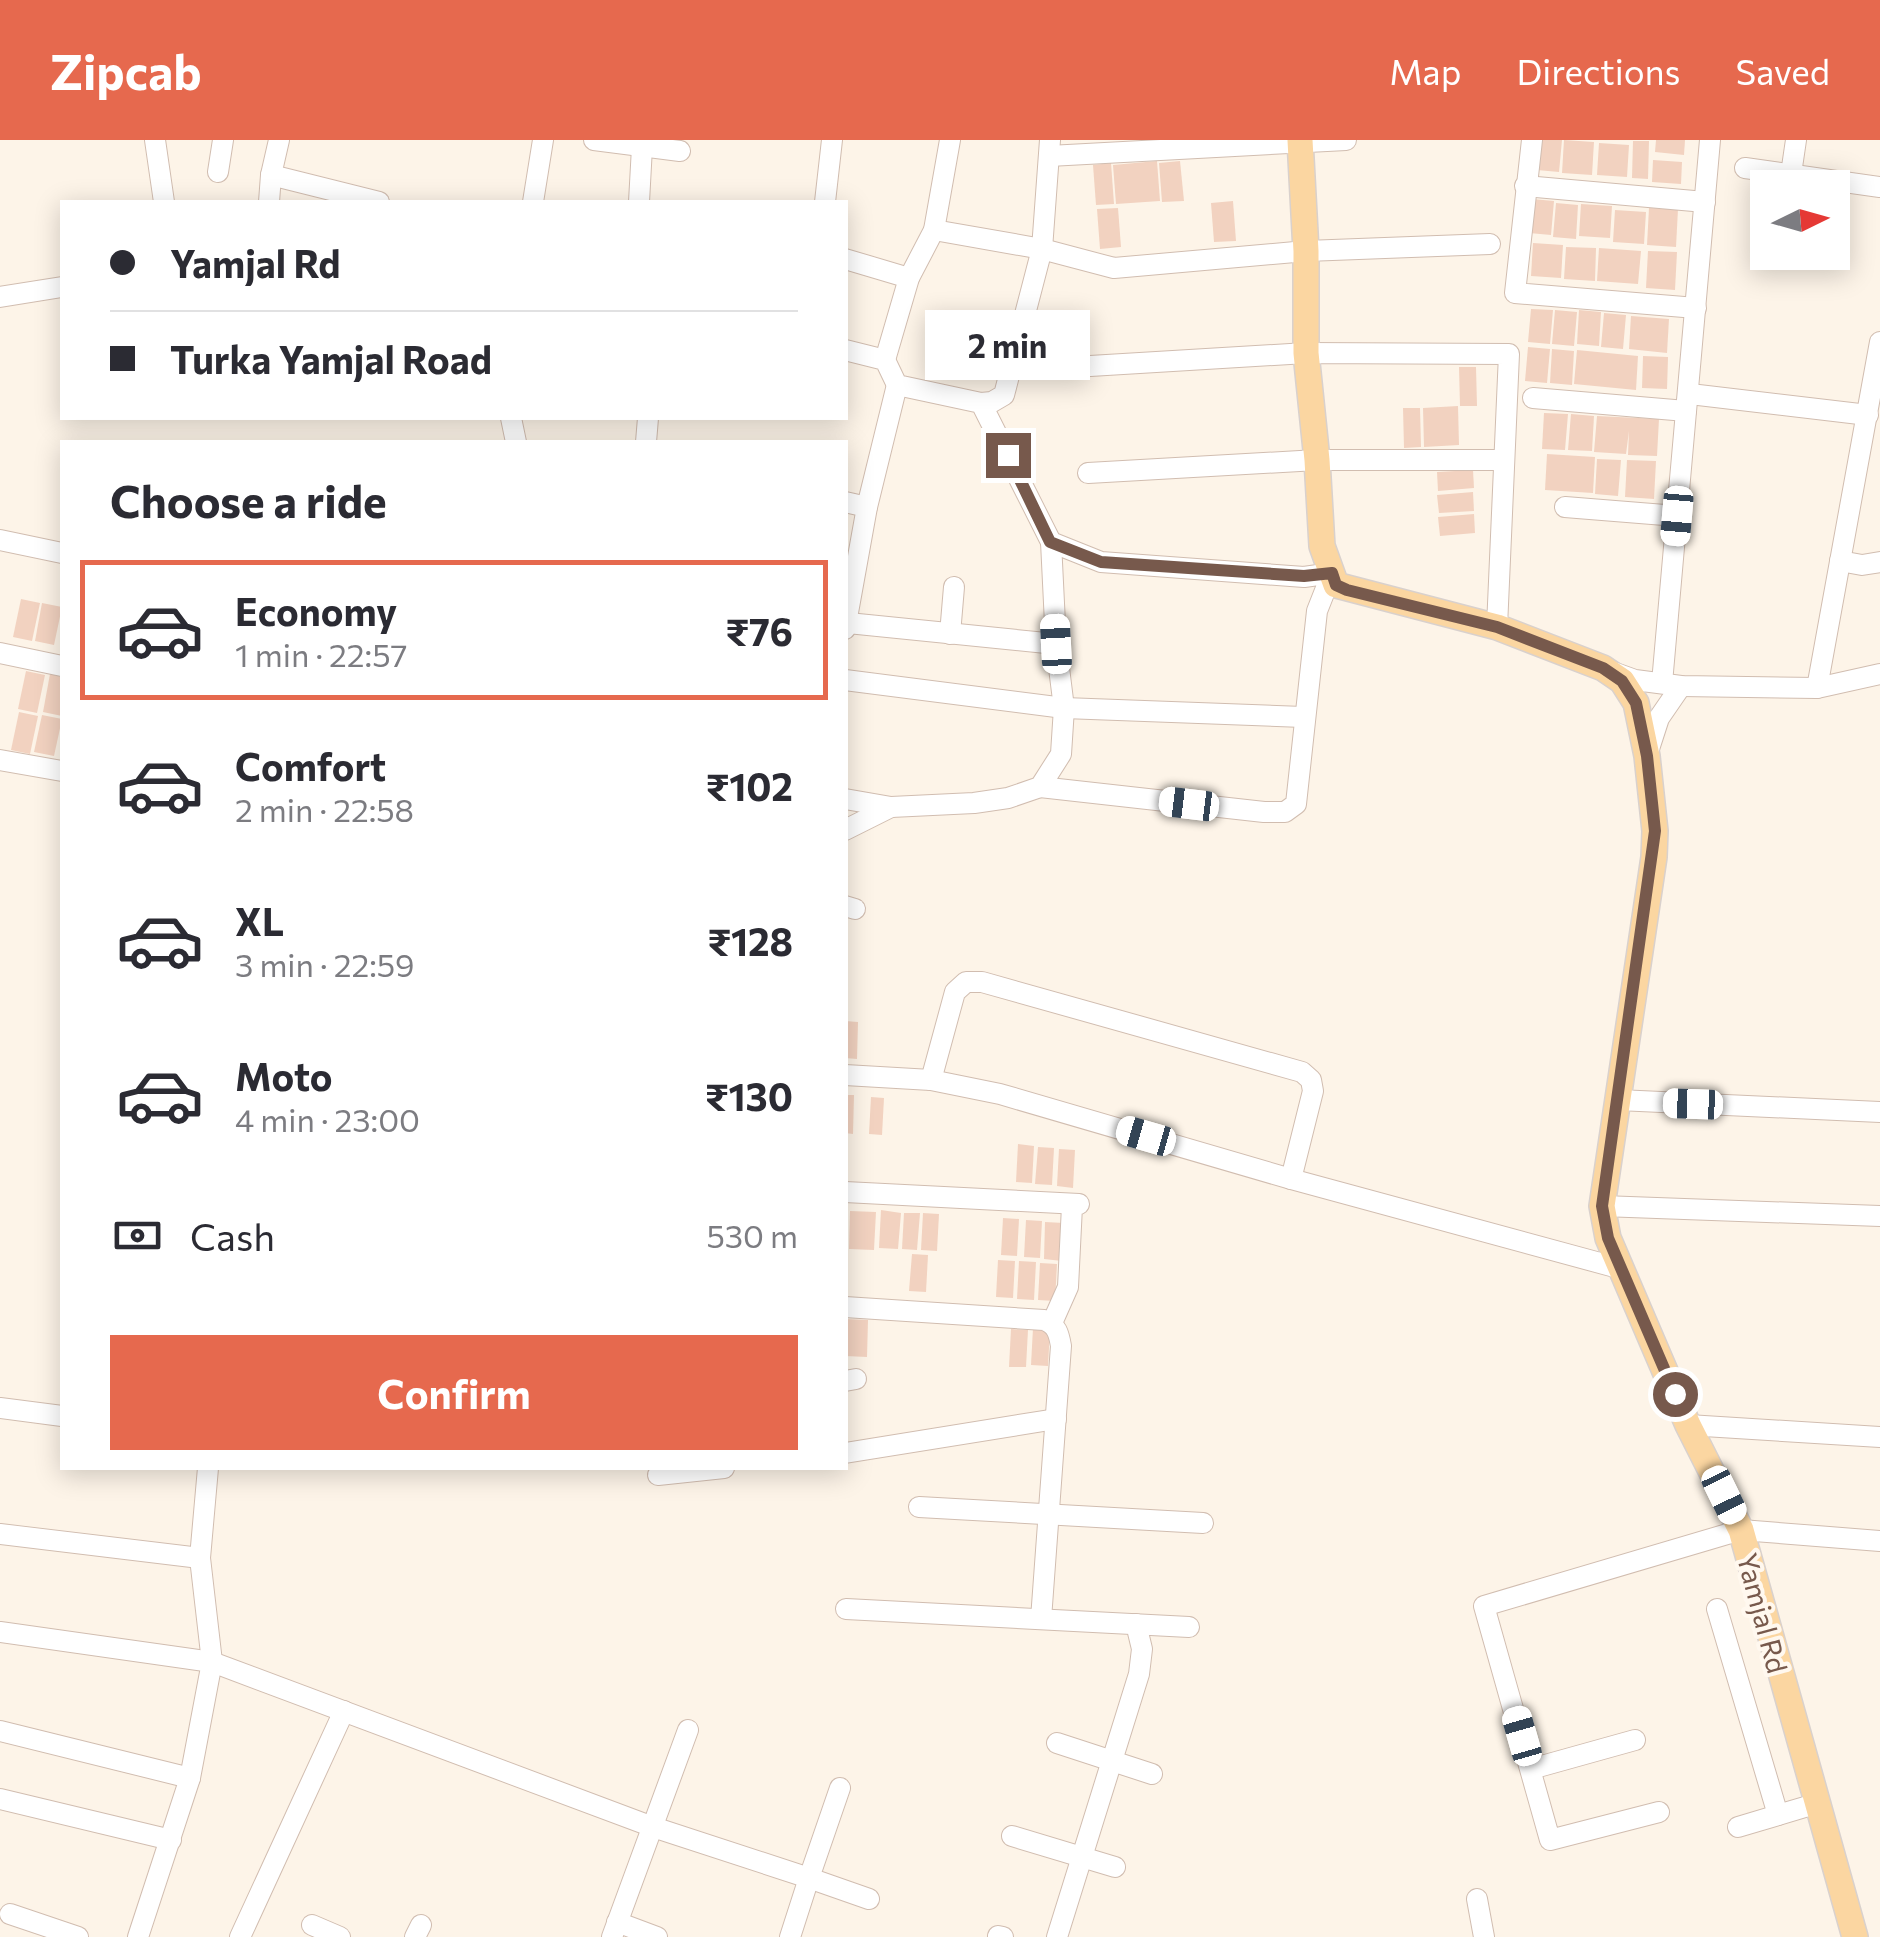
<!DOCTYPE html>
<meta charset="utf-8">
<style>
:root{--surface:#fff;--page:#f2f2f3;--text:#2b2b33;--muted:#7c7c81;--line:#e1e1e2;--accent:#e6694e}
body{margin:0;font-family:Commissioner,sans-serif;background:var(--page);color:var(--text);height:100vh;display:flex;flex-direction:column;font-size:38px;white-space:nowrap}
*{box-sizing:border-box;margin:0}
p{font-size:32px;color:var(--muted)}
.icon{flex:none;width:55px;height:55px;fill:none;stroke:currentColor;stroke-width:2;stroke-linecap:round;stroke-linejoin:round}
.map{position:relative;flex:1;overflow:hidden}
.side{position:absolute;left:60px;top:300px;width:788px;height:1030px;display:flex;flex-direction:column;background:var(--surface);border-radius:0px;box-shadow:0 5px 25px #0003}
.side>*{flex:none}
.top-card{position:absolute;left:60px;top:60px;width:788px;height:220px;border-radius:0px;box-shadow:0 5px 25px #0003;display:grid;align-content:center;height:220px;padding:0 50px;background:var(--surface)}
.needle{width:65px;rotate:85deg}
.buttons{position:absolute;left:1750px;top:30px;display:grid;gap:20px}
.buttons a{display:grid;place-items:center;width:100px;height:100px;border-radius:0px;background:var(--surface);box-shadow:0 5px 25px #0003;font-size:50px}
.end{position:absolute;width:45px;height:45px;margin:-22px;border:12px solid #77594c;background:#fff;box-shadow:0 0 0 5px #fff}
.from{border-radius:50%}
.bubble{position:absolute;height:70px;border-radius:0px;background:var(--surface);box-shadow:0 5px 25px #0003;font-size:32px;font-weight:700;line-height:70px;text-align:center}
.car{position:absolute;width:30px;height:60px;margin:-30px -15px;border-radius:12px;box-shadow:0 0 8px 2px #0007;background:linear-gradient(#fff 24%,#345 0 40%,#fff 0 76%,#345 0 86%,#fff 0)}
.top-card b{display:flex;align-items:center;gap:35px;height:95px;font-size:38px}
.top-card b+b{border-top:2px solid var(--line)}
.top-card i{width:25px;height:25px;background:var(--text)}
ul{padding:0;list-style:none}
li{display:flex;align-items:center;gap:30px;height:140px;margin:0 20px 15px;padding:0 30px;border:5px solid transparent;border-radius:0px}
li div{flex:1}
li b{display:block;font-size:38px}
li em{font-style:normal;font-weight:700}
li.selected{border-color:var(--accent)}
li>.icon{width:90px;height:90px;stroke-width:1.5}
h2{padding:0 50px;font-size:45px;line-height:120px}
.pay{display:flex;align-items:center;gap:25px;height:110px;padding:0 50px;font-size:38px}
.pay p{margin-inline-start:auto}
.action{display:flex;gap:20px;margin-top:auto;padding:20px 50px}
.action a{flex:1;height:115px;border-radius:0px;background:var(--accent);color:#fff;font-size:40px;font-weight:700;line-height:115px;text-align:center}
header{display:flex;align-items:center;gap:60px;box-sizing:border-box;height:140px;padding:0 50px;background:var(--accent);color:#fff}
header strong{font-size:48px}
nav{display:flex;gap:55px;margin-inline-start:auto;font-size:35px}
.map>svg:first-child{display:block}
</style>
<header>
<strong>Zipcab</strong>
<nav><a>Map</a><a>Directions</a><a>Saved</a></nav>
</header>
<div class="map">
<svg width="1880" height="1797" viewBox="0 0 1880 1797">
<rect width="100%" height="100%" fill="#fdf4e8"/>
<g fill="#f2d2c0">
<polygon points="1539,0 1562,0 1559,32 1537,30"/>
<polygon points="1564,0 1594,2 1592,35 1562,33"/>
<polygon points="1656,0 1685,0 1684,15 1655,12"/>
<polygon points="1633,1 1649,1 1648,39 1632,38"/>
<polygon points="1599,3 1629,5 1627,37 1597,35"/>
<polygon points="1653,20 1682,22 1681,44 1652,42"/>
<polygon points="1157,21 1160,61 1116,64 1113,25"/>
<polygon points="1180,21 1184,61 1162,62 1159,23"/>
<polygon points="1111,23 1114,64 1096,65 1093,25"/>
<polygon points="1532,59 1554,61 1551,95 1529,93"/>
<polygon points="1233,61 1236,101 1214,102 1211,63"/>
<polygon points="1556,63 1578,65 1576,99 1553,97"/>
<polygon points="1581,64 1612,66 1610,98 1579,96"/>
<polygon points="1118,68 1121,107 1100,109 1097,69"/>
<polygon points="1649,68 1678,69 1676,107 1647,105"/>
<polygon points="1615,70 1646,72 1644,104 1613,102"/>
<polygon points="1533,103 1563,105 1561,138 1531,136"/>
<polygon points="1566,107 1596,108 1595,141 1564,139"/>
<polygon points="1599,108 1641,111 1638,144 1597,141"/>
<polygon points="1648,111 1677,112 1675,150 1646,148"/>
<polygon points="1531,169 1553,170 1550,204 1528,202"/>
<polygon points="1555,170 1577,172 1574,206 1552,204"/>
<polygon points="1579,170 1601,172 1599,206 1577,204"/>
<polygon points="1604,173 1626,175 1623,209 1601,207"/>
<polygon points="1631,176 1669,179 1667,213 1629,209"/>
<polygon points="1528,207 1550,209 1547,243 1525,241"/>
<polygon points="1552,209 1574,211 1572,245 1550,243"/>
<polygon points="1577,210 1638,216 1636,250 1574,244"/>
<polygon points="1643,216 1668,217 1667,249 1642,248"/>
<polygon points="1459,227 1476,227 1477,266 1460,266"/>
<polygon points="1458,266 1459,305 1424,307 1423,268"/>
<polygon points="1403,268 1420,268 1421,307 1404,308"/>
<polygon points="1544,273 1568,274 1565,310 1542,309"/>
<polygon points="1571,274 1594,276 1592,311 1568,310"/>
<polygon points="1597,276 1659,279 1657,316 1628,315 1629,291 1626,314 1594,312"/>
<polygon points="1547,314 1595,317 1593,353 1545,350"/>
<polygon points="1597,319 1621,320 1618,356 1595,354"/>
<polygon points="1627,320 1656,321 1654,359 1625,357"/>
<polygon points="1473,330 1474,348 1438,351 1437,332"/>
<polygon points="1473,352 1474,371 1439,373 1437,355"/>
<polygon points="1474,374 1475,393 1440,396 1438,377"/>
<polygon points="21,459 40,463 32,501 13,497"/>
<polygon points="42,463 62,467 54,505 35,501"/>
<polygon points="26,531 45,535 37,573 18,569"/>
<polygon points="50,534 62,537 62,576 43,572"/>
<polygon points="19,572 38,576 30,614 11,610"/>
<polygon points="42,575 62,579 54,616 34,612"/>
<polygon points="845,881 858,882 857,919 845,918"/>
<polygon points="845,955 854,955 853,994 845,993"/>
<polygon points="871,957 884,958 882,995 869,994"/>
<polygon points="1018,1004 1034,1006 1032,1043 1016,1042"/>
<polygon points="1038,1007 1054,1008 1052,1045 1035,1044"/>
<polygon points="1059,1009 1075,1010 1073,1048 1057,1046"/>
<polygon points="881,1070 901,1073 898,1109 879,1108"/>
<polygon points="850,1071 876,1072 874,1110 849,1109"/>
<polygon points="904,1073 920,1073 917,1110 902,1109"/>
<polygon points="923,1073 939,1074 937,1111 921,1110"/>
<polygon points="1003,1078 1019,1079 1017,1116 1001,1115"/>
<polygon points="1026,1080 1042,1081 1040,1118 1024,1117"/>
<polygon points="1045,1082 1064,1083 1062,1121 1044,1119"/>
<polygon points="912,1114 928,1115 926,1152 909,1151"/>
<polygon points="998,1120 1015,1121 1013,1158 996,1157"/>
<polygon points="1019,1121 1036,1122 1034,1160 1017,1159"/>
<polygon points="1040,1123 1057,1124 1055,1161 1038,1160"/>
<polygon points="845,1179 868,1180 867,1217 845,1216"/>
<polygon points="1033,1188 1050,1189 1048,1226 1031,1225"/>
<polygon points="1011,1189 1028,1190 1026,1227 1009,1227"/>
</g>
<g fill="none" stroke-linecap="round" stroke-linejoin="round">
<g stroke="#d1bdb0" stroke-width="22">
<g id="minor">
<polyline points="155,0 164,62"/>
<polyline points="594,0 680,11"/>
<polyline points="1532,0 1515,153 1696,168"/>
<polyline points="1049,16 1346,0"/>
<polyline points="1745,28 1880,47"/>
<polyline points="218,32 223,0"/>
<polyline points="1791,34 1796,0"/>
<polyline points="271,35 379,62"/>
<polyline points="1525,46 1705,62"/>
<polyline points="269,62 271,35 279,0"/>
<polyline points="533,62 543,0"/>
<polyline points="639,62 642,7"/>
<polyline points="825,62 832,0"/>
<polyline points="934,90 1042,109 1114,128 1306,111 1490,104"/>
<polyline points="845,119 909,138"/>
<polyline points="0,157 62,147"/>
<polyline points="845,210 885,220 897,245 981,263 1051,402 1101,422 1304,437 1332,433 1317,471 1296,664 1285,672 1264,672 1040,647"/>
<polyline points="885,220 909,138 934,90 950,0"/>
<polyline points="1090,226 1306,213 1509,214 1497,487"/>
<polyline points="1690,254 1868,275"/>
<polyline points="1533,258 1686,271"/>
<polyline points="981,263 992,262 1004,255 1042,109 1050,0"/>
<polyline points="511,278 516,302"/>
<polyline points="646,302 648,278"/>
<polyline points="1088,333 1317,320 1503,320"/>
<polyline points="845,362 867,367"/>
<polyline points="1565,367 1677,376"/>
<polyline points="0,400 62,413"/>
<polyline points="1840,421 1862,425 1880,422"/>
<polyline points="848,483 1056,504"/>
<polyline points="845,489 867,367 897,245"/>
<polyline points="950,494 954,447"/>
<polyline points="0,513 62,526"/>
<polyline points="1610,531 1635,540 1681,546 1817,548 1880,534"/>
<polyline points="845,540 1064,568 1303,577"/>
<polyline points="1662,543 1710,0"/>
<polyline points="1817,548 1880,202"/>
<polyline points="1647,615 1659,578 1681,546"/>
<polyline points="0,620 62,631"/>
<polyline points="845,659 891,667"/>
<polyline points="845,690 891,667 974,663 1008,658 1040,647 1061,614 1064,568 1056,504 1051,402"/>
<polyline points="845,766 855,769"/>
<polyline points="845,935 931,940 1000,954 1291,1039 1622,1129"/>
<polyline points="931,940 955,852 966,842 982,842 1302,932 1311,940 1313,951 1291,1039"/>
<polyline points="1618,960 1880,972"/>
<polyline points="845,1052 1079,1064"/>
<polyline points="1602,1066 1880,1076"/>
<path d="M845,1167l199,13c13,5 15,14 17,26l-20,273"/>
<polyline points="1052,1183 1068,1147 1072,1066"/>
<polyline points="845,1241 856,1239"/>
<polyline points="0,1268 62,1276"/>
<polyline points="1688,1285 1880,1297"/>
<polyline points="845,1313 1056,1279"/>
<polyline points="658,1335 724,1328"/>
<polyline points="919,1367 1203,1383"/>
<polyline points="0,1394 200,1418"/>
<polyline points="846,1469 1189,1487"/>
<polyline points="1717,1469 1778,1675"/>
<polyline points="0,1492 212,1522 653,1687 809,1738 790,1797"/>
<polyline points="0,1591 190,1638"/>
<polyline points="1057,1603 1152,1634"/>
<polyline points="1531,1629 1635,1600"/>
<polyline points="840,1648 809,1738 869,1759"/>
<polyline points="0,1659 171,1700"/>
<polyline points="1659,1672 1550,1700 1484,1466 1741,1390 1880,1401"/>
<polyline points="1738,1687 1815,1664"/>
<polyline points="1012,1696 1115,1727"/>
<polyline points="1477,1759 1484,1797"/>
<polyline points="10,1774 78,1797"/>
<polyline points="617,1782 657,1797"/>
<polyline points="312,1785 340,1797"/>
<polyline points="998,1796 1003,1797"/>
<polyline points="138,1797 190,1638 212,1522 200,1418 208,1328"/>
<polyline points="240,1797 344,1571"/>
<polyline points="415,1797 421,1785"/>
<polyline points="612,1797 688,1590"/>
<polyline points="1057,1797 1139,1534 1142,1509 1136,1484"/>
</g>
</g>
<g stroke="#d9d1cd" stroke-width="28">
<polyline id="major" points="1300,0 1306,111 1306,213 1317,320 1322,406 1336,445 1497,487 1603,528 1622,541 1636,563 1647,616 1655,691 1654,717 1602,1066 1608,1098 1688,1285 1741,1390 1855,1797"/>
</g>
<use href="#minor" stroke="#fff" stroke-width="20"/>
<use href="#major" stroke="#fbd6a1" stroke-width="25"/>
</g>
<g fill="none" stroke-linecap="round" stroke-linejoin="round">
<polyline stroke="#77594c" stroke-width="12" points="1008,315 1050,402 1101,422 1304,436 1332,433 1336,445 1347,450 1497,487 1603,528 1622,541 1636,563 1647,616 1655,691 1602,1066 1608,1098 1675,1254"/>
</g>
<g text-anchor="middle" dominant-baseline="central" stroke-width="8" stroke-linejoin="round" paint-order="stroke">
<g font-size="28" fill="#77594c" stroke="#fff8ef">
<text transform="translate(1763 1473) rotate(75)">Yamjal Rd</text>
</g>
</g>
</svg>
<div class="buttons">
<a><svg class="needle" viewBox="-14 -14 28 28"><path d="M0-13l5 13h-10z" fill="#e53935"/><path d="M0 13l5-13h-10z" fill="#7c7c81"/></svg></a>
</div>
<i class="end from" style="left:1675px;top:1254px"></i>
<i class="end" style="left:1008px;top:315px"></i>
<div class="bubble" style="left:925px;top:170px;width:165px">2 min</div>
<i class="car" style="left:1677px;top:376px;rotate:185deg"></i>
<i class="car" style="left:1056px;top:504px;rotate:357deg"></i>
<i class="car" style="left:1189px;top:664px;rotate:277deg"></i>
<i class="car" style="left:1693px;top:964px;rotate:272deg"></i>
<i class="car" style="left:1146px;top:996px;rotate:286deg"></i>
<i class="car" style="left:1724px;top:1355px;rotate:154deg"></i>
<i class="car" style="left:1522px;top:1596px;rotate:344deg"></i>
<div class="top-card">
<b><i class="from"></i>Yamjal Rd</b>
<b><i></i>Turka Yamjal Road</b>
</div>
<section class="side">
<h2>Choose a ride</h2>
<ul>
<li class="selected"><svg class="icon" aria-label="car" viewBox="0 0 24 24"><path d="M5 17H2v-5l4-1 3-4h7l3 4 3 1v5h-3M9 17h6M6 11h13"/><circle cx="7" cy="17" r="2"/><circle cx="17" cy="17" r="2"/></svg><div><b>Economy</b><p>1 min · 22:57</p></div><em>₹76</em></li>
<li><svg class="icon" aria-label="car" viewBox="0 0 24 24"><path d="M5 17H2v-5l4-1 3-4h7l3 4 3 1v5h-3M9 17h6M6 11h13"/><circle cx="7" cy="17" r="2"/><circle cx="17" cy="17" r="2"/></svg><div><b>Comfort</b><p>2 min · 22:58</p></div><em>₹102</em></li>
<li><svg class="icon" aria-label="car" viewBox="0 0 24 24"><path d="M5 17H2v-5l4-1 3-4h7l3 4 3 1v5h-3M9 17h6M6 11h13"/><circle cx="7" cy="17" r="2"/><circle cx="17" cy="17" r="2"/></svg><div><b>XL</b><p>3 min · 22:59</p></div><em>₹128</em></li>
<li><svg class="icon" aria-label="car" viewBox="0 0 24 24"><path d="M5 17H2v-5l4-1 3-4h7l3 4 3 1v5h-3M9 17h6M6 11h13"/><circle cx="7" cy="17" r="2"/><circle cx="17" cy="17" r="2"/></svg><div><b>Moto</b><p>4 min · 23:00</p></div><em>₹130</em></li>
</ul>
<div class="pay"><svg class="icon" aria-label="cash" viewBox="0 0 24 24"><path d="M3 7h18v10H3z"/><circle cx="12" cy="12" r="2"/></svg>Cash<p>530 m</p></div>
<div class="action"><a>Confirm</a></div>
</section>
</div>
